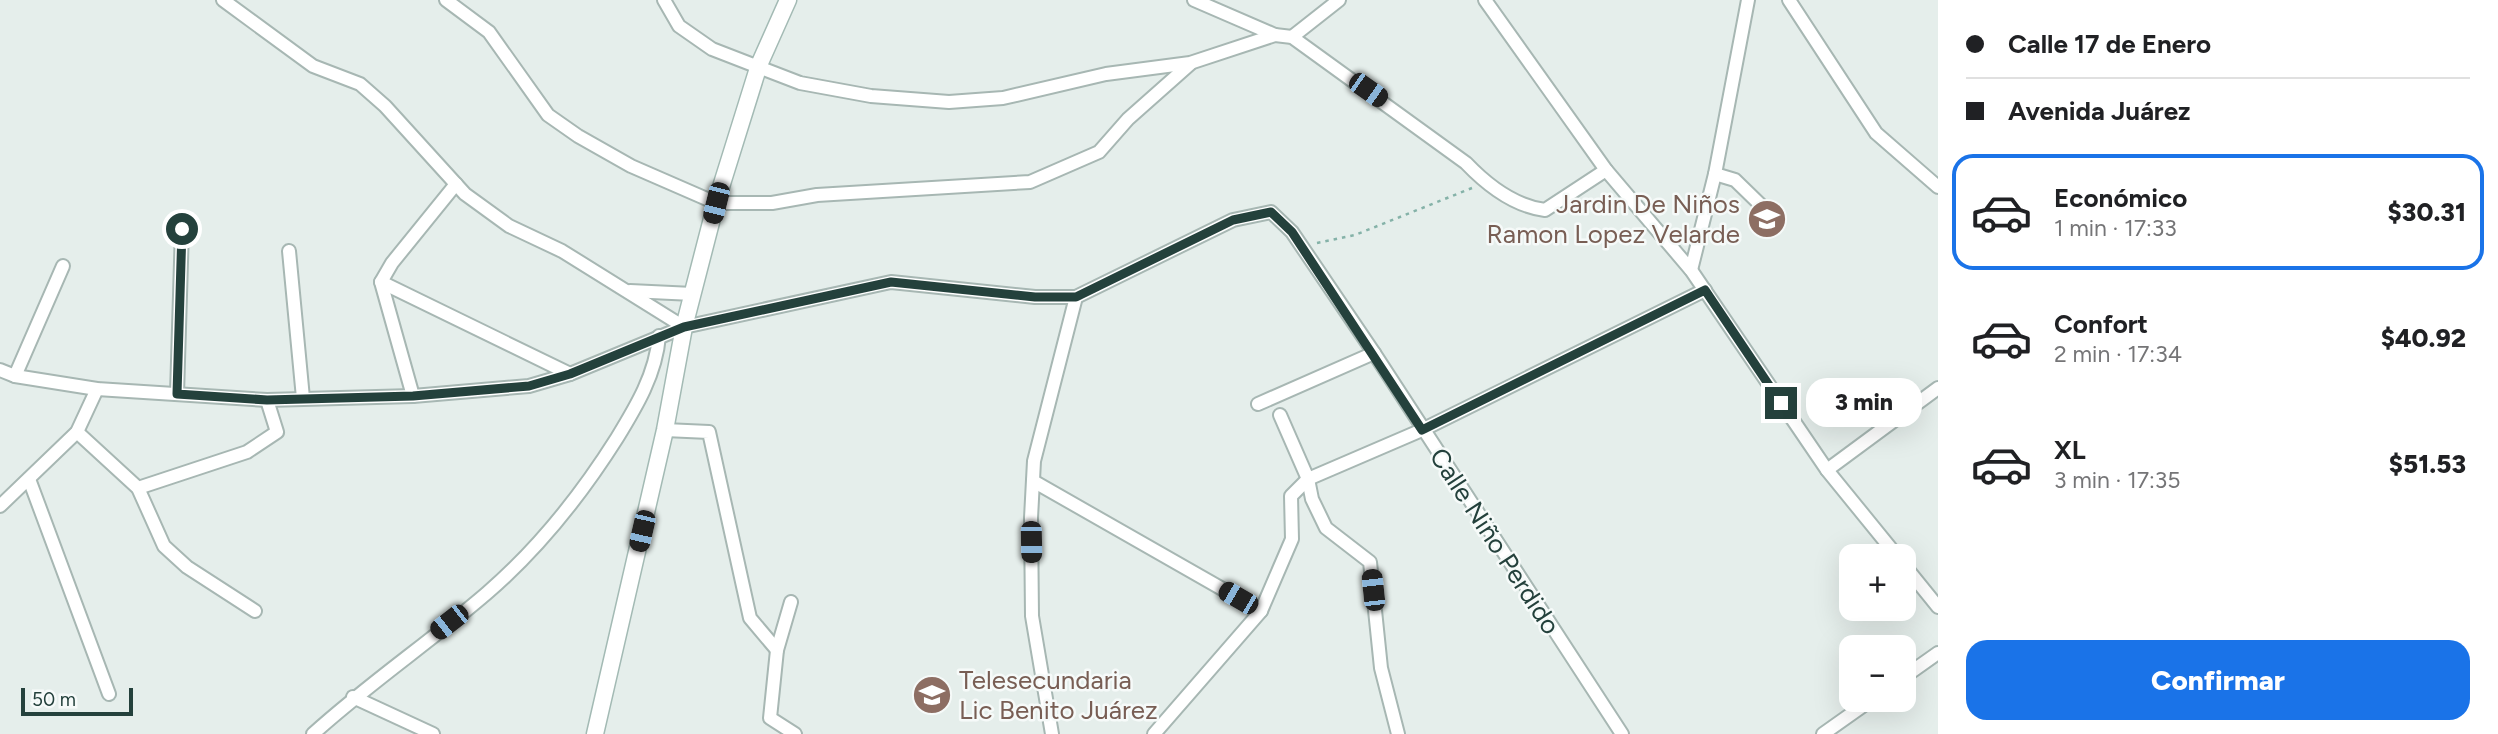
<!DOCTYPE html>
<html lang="es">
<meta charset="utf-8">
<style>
:root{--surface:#fff;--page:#f2f2f2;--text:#202124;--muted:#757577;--line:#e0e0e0;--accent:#1a73e8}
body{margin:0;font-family:Figtree,sans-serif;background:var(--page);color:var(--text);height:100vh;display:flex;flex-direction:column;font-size:26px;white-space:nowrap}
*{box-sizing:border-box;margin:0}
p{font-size:23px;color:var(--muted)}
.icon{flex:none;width:38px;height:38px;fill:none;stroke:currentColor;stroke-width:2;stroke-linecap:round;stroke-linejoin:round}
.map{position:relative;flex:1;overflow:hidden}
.details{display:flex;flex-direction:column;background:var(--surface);width:560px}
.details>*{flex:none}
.guide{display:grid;align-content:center;height:154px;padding:0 28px;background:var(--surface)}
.buttons{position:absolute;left:1839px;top:544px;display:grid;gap:14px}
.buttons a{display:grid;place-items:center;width:77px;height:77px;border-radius:14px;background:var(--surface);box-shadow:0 7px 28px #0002;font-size:35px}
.scale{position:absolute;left:21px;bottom:18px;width:112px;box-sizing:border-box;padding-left:7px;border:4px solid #24413c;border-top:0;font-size:19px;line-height:24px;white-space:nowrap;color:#24413c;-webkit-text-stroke:5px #f6faf9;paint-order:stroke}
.end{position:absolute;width:32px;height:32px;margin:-16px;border:9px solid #24413c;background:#fff;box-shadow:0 0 0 4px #fff}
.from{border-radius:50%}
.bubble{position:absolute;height:49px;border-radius:21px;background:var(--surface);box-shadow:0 7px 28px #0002;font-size:23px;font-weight:800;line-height:49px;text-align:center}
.car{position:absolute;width:21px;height:42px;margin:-21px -10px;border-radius:9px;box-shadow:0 0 5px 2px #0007;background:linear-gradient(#222 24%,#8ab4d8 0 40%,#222 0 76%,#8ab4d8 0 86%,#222 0)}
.guide b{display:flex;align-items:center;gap:24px;height:66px;font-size:26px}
.guide b+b{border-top:2px solid var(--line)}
.guide i{width:18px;height:18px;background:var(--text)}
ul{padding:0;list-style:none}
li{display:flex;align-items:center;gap:21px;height:116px;margin:0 14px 10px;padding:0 14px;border:4px solid transparent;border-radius:21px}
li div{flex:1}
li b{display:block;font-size:26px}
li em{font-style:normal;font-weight:800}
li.active{border-color:var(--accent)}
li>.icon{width:63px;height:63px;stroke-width:1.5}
.cta{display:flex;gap:14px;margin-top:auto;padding:14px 28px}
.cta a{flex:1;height:80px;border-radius:21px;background:var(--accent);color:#fff;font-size:28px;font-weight:800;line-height:80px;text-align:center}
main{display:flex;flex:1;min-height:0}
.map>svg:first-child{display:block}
</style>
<main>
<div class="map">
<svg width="1938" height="734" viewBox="0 0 1938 734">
<rect width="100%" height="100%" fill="#e5eeeb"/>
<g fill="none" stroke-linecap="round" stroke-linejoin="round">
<g stroke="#a7b7b3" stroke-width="16">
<g id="street">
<polyline points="223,0 313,66 360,84 385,106 465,194 509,226 562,251 684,327"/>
<polyline points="446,0 489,32 548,115 578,136 631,166 716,203 772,203 817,195 1030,182 1099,152 1128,119 1190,64"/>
<path d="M664,0l15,26 33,23 88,34 71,13 78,6 54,-4 103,-24 84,-11 85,-28 17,2 174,126c21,22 48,43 79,47l61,-40"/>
<polyline points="1194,0 1275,35"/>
<polyline points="1485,0 1606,170 1691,270 1827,470 1897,556"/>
<polyline points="1789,0 1876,133 1938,187"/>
<polyline points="1292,37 1339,0"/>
<polyline points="1715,174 1735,180 1770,214"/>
<polyline points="289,251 303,398"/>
<polyline points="1691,270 1715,174 1748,0"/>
<polyline points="381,282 570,374"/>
<polyline points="630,291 693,294"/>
<polyline points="0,370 15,376 97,389 267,400 413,396 529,386 570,374 684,327 891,282 1035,297 1076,297 1233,220 1271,212 1292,232 1374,353 1622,734"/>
<polyline points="15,376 63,266"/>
<polyline points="177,394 182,229"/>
<polyline points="413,396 381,282 392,263 456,184"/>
<polyline points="1258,404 1374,353"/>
<polyline points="1280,415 1308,479 1312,499 1326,528 1370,562 1381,668 1398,734"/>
<polyline points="665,430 709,432 750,618 777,650"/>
<polyline points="77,432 138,488 164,546 187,567 255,611"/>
<polyline points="1827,470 1938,388"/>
<polyline points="29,479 109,694"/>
<polyline points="1033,481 1261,611"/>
<polyline points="138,488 247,452 277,432 267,400"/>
<polyline points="0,506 77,432 97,389"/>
<polyline points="1904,565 1938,607"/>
<polyline points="791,602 777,650 770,718 795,734"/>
<polyline points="1904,677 1938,653"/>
<polyline points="353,697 433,734"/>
<path d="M313,734c55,-50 117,-92 174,-141 51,-44 94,-98 130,-155 19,-31 39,-64 42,-102"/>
<polyline points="1052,734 1032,616 1031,518 1034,461 1076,297"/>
<polyline points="1154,734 1261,611 1292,539 1291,496 1308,479 1422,430 1705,290"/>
<polyline points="1823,734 1871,700"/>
</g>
</g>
<g stroke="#a3bab4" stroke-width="19">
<polyline id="secondary" points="595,734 665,430 684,327 716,203 759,65 788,0"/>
</g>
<polyline stroke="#85b2a8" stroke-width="2.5" stroke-dasharray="3.5 5" stroke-linecap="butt" points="1317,243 1355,235 1472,188"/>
<use href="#street" stroke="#fff" stroke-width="12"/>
<use href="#secondary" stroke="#fff" stroke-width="16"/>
</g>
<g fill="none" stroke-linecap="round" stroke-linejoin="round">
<polyline stroke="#24413c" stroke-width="9" points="182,229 177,394 267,400 413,396 529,386 570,374 684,327 891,282 1035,297 1076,297 1233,220 1271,212 1292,232 1422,430 1705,290 1781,403"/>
</g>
<defs>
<g id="school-disc" transform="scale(2.0125)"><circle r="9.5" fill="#8d6e63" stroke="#f6faf9"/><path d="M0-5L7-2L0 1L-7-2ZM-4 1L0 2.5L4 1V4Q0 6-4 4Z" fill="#fff"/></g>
</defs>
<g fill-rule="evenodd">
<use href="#school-disc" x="1767" y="219"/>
<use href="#school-disc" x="932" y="695"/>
</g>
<g text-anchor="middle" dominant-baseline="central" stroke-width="5" stroke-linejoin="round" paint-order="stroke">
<g font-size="26" fill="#785e54" stroke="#f6faf9" text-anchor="end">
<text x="1740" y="204">Jardin De Niños<tspan x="1740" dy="30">Ramon Lopez Velarde</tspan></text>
<text x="959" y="680" text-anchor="start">Telesecundaria<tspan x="959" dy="30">Lic Benito Juárez</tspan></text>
</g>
<g font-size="26" fill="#24413c" stroke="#f6faf9">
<text transform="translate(1495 541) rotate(57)">Calle Niño Perdido</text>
</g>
</g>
</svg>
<div class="buttons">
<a>+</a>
<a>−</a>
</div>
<div class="scale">50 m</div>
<i class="end from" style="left:182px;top:229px"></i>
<i class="end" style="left:1781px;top:403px"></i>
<div class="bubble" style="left:1806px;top:378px;width:116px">3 min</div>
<i class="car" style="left:1368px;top:90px;rotate:125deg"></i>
<i class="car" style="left:716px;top:203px;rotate:194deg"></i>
<i class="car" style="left:642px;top:531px;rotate:193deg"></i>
<i class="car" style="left:1031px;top:542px;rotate:179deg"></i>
<i class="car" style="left:1373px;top:590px;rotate:354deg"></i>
<i class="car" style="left:1238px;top:598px;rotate:300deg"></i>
<i class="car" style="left:449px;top:622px;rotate:232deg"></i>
</div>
<section class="details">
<div class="guide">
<b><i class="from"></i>Calle 17 de Enero</b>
<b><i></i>Avenida Juárez</b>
</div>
<ul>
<li class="active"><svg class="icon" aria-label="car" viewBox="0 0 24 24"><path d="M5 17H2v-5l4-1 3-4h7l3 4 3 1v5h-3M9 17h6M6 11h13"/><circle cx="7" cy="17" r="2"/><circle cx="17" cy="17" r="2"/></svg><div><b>Económico</b><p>1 min · 17:33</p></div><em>$30.31</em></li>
<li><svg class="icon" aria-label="car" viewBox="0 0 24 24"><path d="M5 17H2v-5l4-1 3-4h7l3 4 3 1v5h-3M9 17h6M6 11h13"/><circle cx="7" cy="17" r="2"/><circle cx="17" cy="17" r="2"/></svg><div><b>Confort</b><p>2 min · 17:34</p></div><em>$40.92</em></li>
<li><svg class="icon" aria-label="car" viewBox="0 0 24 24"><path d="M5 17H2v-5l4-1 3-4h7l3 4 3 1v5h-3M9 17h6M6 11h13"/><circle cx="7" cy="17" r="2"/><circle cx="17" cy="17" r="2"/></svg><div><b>XL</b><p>3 min · 17:35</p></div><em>$51.53</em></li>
</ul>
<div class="cta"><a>Confirmar</a></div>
</section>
</main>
